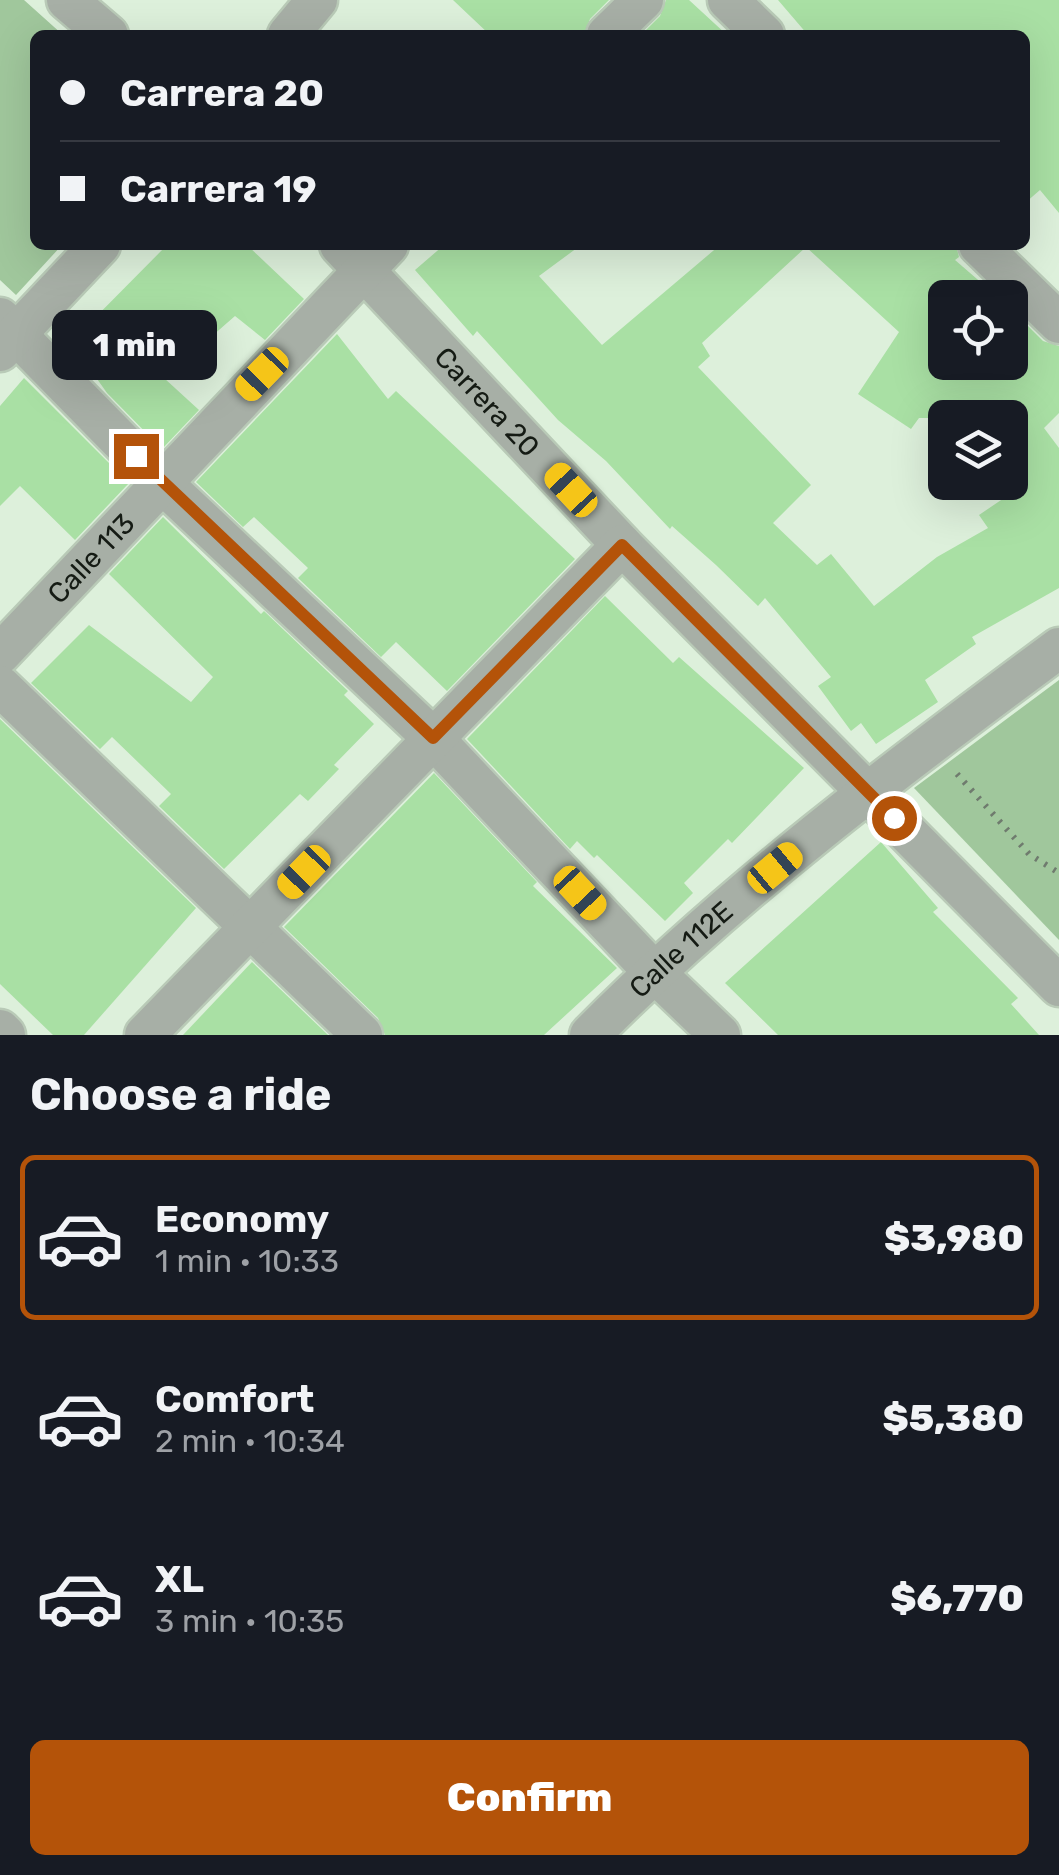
<!DOCTYPE html>
<meta charset="utf-8">
<style>
:root{--surface:#171b24;--page:#242831;--text:#f1f3f6;--muted:#9ea1a6;--line:#363941;--accent:#b45309}
body{margin:0;font-family:Rubik,sans-serif;background:var(--page);color:var(--text);height:100vh;display:flex;flex-direction:column;font-size:38px;white-space:nowrap}
*{box-sizing:border-box;margin:0}
p{font-size:32px;color:var(--muted)}
.icon{flex:none;width:55px;height:55px;fill:none;stroke:currentColor;stroke-width:2;stroke-linecap:round;stroke-linejoin:round}
.map{position:relative;height:1035px;overflow:hidden}
.panel{display:flex;flex-direction:column;background:var(--surface);flex:1}
.panel>*{flex:none}
.guide{position:absolute;left:30px;top:30px;width:1000px;height:220px;border-radius:15px;box-shadow:0 10px 40px #0002;display:grid;align-content:center;height:220px;padding:0 30px;background:var(--surface)}
.fabs{position:absolute;left:928px;top:280px;display:grid;gap:20px}
.fabs a{display:grid;place-items:center;width:100px;height:100px;border-radius:15px;background:var(--surface);box-shadow:0 10px 40px #0002;font-size:50px}
.end{position:absolute;width:45px;height:45px;margin:-22px;border:12px solid #b45309;background:#fff;box-shadow:0 0 0 5px #fff}
.from{border-radius:50%}
.bubble{position:absolute;height:70px;border-radius:15px;background:var(--surface);box-shadow:0 10px 40px #0002;font-size:32px;font-weight:800;line-height:70px;text-align:center}
.car{position:absolute;width:30px;height:60px;margin:-30px -15px;border-radius:12px;box-shadow:0 0 8px 2px #0007;background:linear-gradient(#f5c518 24%,#345 0 40%,#f5c518 0 76%,#345 0 86%,#f5c518 0)}
.guide b{display:flex;align-items:center;gap:35px;height:95px;font-size:38px}
.guide b+b{border-top:2px solid var(--line)}
.guide i{width:25px;height:25px;background:var(--text)}
ul{padding:0;list-style:none}
li{display:flex;align-items:center;gap:30px;height:165px;margin:0 20px 15px;padding:0 10px;border:5px solid transparent;border-radius:15px}
li div{flex:1}
li b{display:block;font-size:38px}
li em{font-style:normal;font-weight:800}
li.active{border-color:var(--accent)}
li>.icon{width:90px;height:90px;stroke-width:1.5}
h2{padding:0 30px;font-size:45px;line-height:120px}
.action{display:flex;gap:20px;margin-top:auto;padding:20px 30px}
.action a{flex:1;height:115px;border-radius:15px;background:var(--accent);color:#fff;font-size:40px;font-weight:800;line-height:115px;text-align:center}
.map>svg:first-child{display:block}
</style>
<div class="map">
<svg width="1059" height="1035" viewBox="0 0 1059 1035">
<rect width="100%" height="100%" fill="#ddf0db"/>
<g fill="#a0c79c">
<polygon points="0,0 24,0 63,35 35,35 35,245 62,245 16,295 0,280"/>
<polygon points="1059,680 1059,940 914,788"/>
</g>
<g fill="#a9e0a4" fill-rule="evenodd">
<polygon points="453,0 609,0 590,19 584,35 490,35"/>
<polygon points="666,0 689,0 727,35 641,35 660,16"/>
<polygon points="778,0 1059,0 1059,213 1040,190 1025,203 1025,35 808,35"/>
<polygon points="167,245 247,245 304,299 265,340 235,316 164,378 199,410 162,449 107,393 71,342"/>
<path d="M444,245h137l-42,31 63,69 118,-100h236l3,12 -4,3 44,38h-54v64h65v-54l33,33 16,5v67l-15,15 15,20v140l-87,49 4,7 -51,36 13,22 -62,42 -15,-21 -10,8 -33,-45 13,-9 -66,-79 -7,8 -42,-41 -44,-39 -2,3 -64,-68 -48,-41 -81,-89 -4,5 -58,-66zM806,247l93,85 -41,62 53,35 8,-11h91v76l-31,21 9,13 -51,29 -63,49 -43,-52 -14,11 -44,-42 38,-38 -113,-118 12,-11 -8,-13z"/>
<polygon points="337,334 388,399 396,391 575,559 447,691 396,642 381,657 298,578 308,568 254,517 243,527 196,482"/>
<polygon points="24,378 129,483 75,540 20,486 0,506 0,406"/>
<polygon points="163,517 261,614 264,611 348,691 344,695 374,724 334,765 339,769 308,801 300,794 224,869 159,806 171,794 112,737 100,749 31,683 89,625 191,702 213,677 109,574"/>
<polygon points="605,596 673,663 679,657 804,768 732,843 728,839 684,883 693,893 665,921 597,855 594,858 577,841 570,849 467,739"/>
<polygon points="0,719 196,908 84,1035 53,1035 0,984"/>
<polygon points="434,773 537,882 533,886 617,968 544,1035 385,1035 378,1018 284,927"/>
<polygon points="881,842 938,908 933,912 1018,998 1011,1004 1039,1035 778,1035 725,983"/>
<polygon points="252,962 328,1035 183,1035"/>
</g>
<g fill="none" stroke-linecap="round" stroke-linejoin="round">
<g stroke="#b9cab7" stroke-width="45">
<g id="street">
<polyline points="67,0 108,35"/>
<polyline points="728,0 764,35"/>
<polyline points="288,35 317,0"/>
<polyline points="607,35 643,0"/>
<path id="s1" d="M340,245l282,300 437,441"/>
<polyline points="979,245 1059,323"/>
<polyline points="0,318 160,481 433,738 653,971 720,1035"/>
<polyline points="0,351 100,245"/>
<path id="s2" d="M0,654l388,-409"/>
<polyline points="0,686 362,1035"/>
<polyline points="0,1030 5,1035"/>
<polyline points="145,1035 622,545"/>
<path id="s3" d="M590,1035c143,-144 306,-266 469,-387"/>
</g>
</g>
<polyline stroke="#6f7b6e" stroke-width="6" stroke-dasharray="2.5 8" stroke-linecap="butt" points="957,774 1029,854 1059,873"/>
<use href="#street" stroke="#a7afa6" stroke-width="40"/>
</g>
<g fill="none" stroke-linecap="round" stroke-linejoin="round">
<polyline stroke="#b45309" stroke-width="12" points="136,456 433,738 622,545 894,818"/>
</g>
<g text-anchor="middle" dominant-baseline="central" stroke-width="8" stroke-linejoin="round" paint-order="stroke">
<g font-size="28" fill="#151b14" stroke="#fff">
<text stroke="none"><textPath href="#s1" startOffset="215">Carrera 20</textPath></text>
<text stroke="none"><textPath href="#s2" startOffset="132">Calle 113</textPath></text>
<text stroke="none"><textPath href="#s3" startOffset="125">Calle 112E</textPath></text>
</g>
</g>
</svg>
<div class="fabs">
<a><svg class="icon" aria-label="locate" viewBox="0 0 24 24"><circle cx="12" cy="12" r="6"/><path d="M12 2v4M12 18v4M2 12h4M18 12h4"/></svg></a>
<a><svg class="icon" aria-label="layers" viewBox="0 0 24 24"><path d="M12 4l9 5-9 5-9-5zM3 14l9 5 9-5"/></svg></a>
</div>
<i class="end from" style="left:894px;top:818px"></i>
<i class="end" style="left:136px;top:456px"></i>
<div class="bubble" style="left:52px;top:310px;width:165px">1 min</div>
<i class="car" style="left:262px;top:374px;rotate:224deg"></i>
<i class="car" style="left:571px;top:490px;rotate:317deg"></i>
<i class="car" style="left:775px;top:868px;rotate:50deg"></i>
<i class="car" style="left:304px;top:872px;rotate:224deg"></i>
<i class="car" style="left:580px;top:893px;rotate:137deg"></i>
<div class="guide">
<b><i class="from"></i>Carrera 20</b>
<b><i></i>Carrera 19</b>
</div>
</div>
<section class="panel">
<h2>Choose a ride</h2>
<ul>
<li class="active"><svg class="icon" aria-label="car" viewBox="0 0 24 24"><path d="M5 17H2v-5l4-1 3-4h7l3 4 3 1v5h-3M9 17h6M6 11h13"/><circle cx="7" cy="17" r="2"/><circle cx="17" cy="17" r="2"/></svg><div><b>Economy</b><p>1 min · 10:33</p></div><em>$3,980</em></li>
<li><svg class="icon" aria-label="car" viewBox="0 0 24 24"><path d="M5 17H2v-5l4-1 3-4h7l3 4 3 1v5h-3M9 17h6M6 11h13"/><circle cx="7" cy="17" r="2"/><circle cx="17" cy="17" r="2"/></svg><div><b>Comfort</b><p>2 min · 10:34</p></div><em>$5,380</em></li>
<li><svg class="icon" aria-label="car" viewBox="0 0 24 24"><path d="M5 17H2v-5l4-1 3-4h7l3 4 3 1v5h-3M9 17h6M6 11h13"/><circle cx="7" cy="17" r="2"/><circle cx="17" cy="17" r="2"/></svg><div><b>XL</b><p>3 min · 10:35</p></div><em>$6,770</em></li>
</ul>
<div class="action"><a>Confirm</a></div>
</section>
